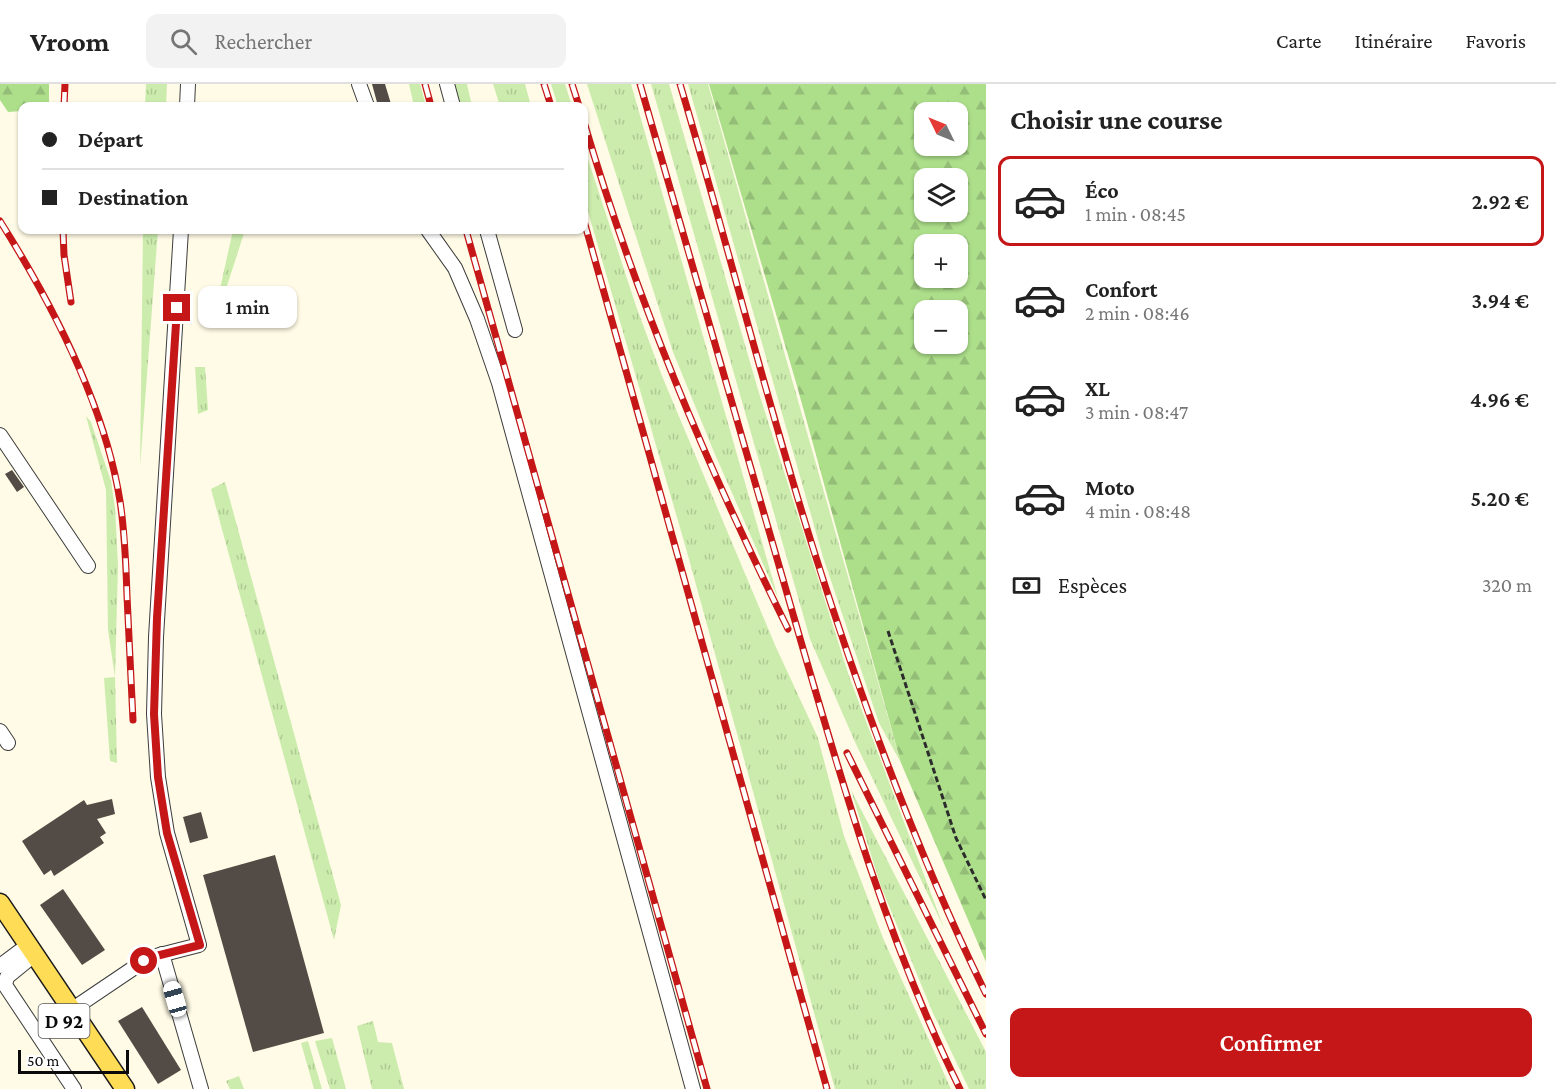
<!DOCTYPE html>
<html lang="fr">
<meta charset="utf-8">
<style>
:root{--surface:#fff;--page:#f2f2f2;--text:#222;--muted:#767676;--line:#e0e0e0;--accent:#c51618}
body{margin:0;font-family:"Crimson Pro",serif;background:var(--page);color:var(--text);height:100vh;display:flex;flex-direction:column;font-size:22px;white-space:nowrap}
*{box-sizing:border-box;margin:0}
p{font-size:20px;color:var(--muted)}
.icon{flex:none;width:33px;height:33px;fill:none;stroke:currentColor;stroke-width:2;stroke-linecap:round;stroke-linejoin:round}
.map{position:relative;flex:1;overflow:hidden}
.drawer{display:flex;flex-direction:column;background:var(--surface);width:570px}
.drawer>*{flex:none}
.banner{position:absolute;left:18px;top:18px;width:570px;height:132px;border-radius:12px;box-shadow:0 2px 4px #0004;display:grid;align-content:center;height:132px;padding:0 24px;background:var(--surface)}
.needle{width:39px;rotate:313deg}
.tools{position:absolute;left:914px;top:18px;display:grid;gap:12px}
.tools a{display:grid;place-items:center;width:54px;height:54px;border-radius:12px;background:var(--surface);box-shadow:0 2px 4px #0004;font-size:30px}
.scale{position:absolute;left:18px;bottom:15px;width:111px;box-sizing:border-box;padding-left:6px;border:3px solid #0a0a0a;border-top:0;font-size:16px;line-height:21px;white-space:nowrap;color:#0a0a0a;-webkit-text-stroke:4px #fff;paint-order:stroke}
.end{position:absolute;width:27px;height:27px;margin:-14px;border:8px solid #c51618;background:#fff;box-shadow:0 0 0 3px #fff}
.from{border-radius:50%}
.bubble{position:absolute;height:42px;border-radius:12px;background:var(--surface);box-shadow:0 2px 4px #0004;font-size:20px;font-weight:600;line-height:42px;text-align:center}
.car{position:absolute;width:18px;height:36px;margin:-18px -9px;border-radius:8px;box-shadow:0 0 4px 2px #0007;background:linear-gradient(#fff 24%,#345 0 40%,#fff 0 76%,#345 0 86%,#fff 0)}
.banner b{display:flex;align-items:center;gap:21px;height:57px;font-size:22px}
.banner b+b{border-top:2px solid var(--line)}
.banner i{width:15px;height:15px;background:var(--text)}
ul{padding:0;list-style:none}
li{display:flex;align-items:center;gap:18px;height:90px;margin:0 12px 9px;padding:0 12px;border:3px solid transparent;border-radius:12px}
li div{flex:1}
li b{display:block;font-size:22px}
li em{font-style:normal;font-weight:600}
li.active{border-color:var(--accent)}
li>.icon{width:54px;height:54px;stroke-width:1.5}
h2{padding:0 24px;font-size:27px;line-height:72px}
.pay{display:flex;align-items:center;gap:15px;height:66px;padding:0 24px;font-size:22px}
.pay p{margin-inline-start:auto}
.primary-button{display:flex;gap:12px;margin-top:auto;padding:12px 24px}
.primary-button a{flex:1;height:69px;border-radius:12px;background:var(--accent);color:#fff;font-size:24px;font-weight:600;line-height:69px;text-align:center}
header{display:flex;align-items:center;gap:36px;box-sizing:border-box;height:84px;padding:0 30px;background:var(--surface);border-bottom:2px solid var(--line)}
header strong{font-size:28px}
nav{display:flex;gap:33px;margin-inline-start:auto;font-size:21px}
.search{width:420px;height:54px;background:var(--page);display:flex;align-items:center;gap:15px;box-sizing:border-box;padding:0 21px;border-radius:12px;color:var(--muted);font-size:22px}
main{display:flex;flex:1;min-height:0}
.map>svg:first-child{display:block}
</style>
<header>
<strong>Vroom</strong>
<div class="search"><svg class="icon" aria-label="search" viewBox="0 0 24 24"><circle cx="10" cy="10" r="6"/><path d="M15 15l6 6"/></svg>Rechercher</div>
<nav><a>Carte</a><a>Itinéraire</a><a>Favoris</a></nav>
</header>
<main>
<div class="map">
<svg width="986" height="1005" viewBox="0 0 986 1005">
<defs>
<pattern id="grass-tufts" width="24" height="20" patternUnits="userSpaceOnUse" patternTransform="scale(1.5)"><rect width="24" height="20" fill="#ccecad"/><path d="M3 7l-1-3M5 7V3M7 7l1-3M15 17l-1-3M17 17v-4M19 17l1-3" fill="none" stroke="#aec994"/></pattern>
<pattern id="forest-firs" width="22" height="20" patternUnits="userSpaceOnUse" patternTransform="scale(1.5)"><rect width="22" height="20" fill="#addf8b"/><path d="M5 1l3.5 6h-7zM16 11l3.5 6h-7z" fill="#94be77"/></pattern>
</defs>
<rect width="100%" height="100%" fill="#fffbe6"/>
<g fill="url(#grass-tufts)">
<polygon points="146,0 167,0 166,22 145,22"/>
<polygon points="409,0 420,0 426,22 414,22"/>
<polygon points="454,0 467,0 472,22 459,22"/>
<polygon points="493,0 525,0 531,22 500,22"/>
<polygon points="551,0 565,0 572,22 558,22"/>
<polygon points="587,0 631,0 778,514 714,368 673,268"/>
<polygon points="651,0 669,0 759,309 849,592 944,844 855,658 810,555"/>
<polygon points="688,0 708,0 901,679 879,639 823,473"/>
<polygon points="584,63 636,222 662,292 775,561 818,654 844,752 883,854 951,1005 835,1005 685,461 584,114"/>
<polygon points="143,146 158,146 140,383"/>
<polygon points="233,146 245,146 226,205 220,205"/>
<polygon points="195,283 205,283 208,326 198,330"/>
<polygon points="86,332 91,338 111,397 115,424 118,481 115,593 117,679 110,677 104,594 115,593 108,546 106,406"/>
<polygon points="225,398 341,821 334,856 211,405"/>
<polygon points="851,706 986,968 986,1005 969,1005 932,927 880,800"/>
<polygon points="373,937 378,958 392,959 404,1005 372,1005 357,942"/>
<polygon points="332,954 346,1005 330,1005 315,957"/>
<polygon points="308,957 322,1005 314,1005 301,959"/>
<polygon points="239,992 244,1005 230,1005 226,997"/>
</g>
<g fill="url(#forest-firs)" fill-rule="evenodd">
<polygon points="0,0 49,0 49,22 22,22 22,27 8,28 0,16"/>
<path d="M709,0h277v878l-85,-199 -104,-377zM924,28h33v34h-33zM924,94h33v34h-33zM924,160h33v34h-33zM924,226h33v34h-33z"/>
</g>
<g fill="#534b45">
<polygon points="372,0 385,0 391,20 378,22"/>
<polygon points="12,386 24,403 17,408 5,390"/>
<polygon points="112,715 115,730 97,735 106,749 100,753 104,759 54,792 51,786 44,791 22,757 84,716 87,721"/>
<polygon points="201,728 208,754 190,759 183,733"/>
<polygon points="275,771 324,949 253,968 203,791"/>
<polygon points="63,805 105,866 82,881 40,821"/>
<polygon points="142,923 181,986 158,1000 118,937"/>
</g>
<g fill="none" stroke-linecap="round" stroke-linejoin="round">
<g stroke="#3d3d3d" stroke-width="16">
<g id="minor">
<polyline points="359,0 367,22"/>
<polyline points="447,0 453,22"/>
<polyline points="187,22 188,0"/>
<polyline points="428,146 455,184 477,235 499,299 693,1005"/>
<polyline points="487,146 515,246"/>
<polyline points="0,351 88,482"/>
<polyline points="0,647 8,659"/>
<polyline points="162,870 201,1005"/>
<polyline points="34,871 7,893 5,901 74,1005"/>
<polyline points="0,882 28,861"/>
<polyline points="61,933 144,877 156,872 199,861 167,749 158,693 154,630 156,553 181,146"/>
</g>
</g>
<g stroke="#1b1b1b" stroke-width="21">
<polyline id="major" points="0,819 125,1005"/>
</g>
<polyline stroke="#2c2c2c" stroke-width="3" stroke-dasharray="6 3" stroke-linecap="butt" points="888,547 956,754 986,816"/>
<use href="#minor" stroke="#fff" stroke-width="14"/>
<use href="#major" stroke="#ffdc56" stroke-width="18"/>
<g stroke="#c51618" stroke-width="7">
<g id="rail">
<polyline points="425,0 431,22"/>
<polyline points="544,0 551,22"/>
<polyline points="572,0 579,22"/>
<path d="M640,0c51,177 102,354 153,530 47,162 92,323 167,475"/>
<path d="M680,0c46,154 85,311 133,464 48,152 103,303 173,446"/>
<polyline points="64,22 65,0"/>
<path d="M584,38c52,177 122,342 204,507"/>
<path d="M0,137c51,81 105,185 120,280 5,32 6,64 7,95 2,42 4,83 6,124"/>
<polyline points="584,137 827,1005"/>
<polyline points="63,146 64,171 71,218"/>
<polyline points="466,146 707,1005"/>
<polyline points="847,669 986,950"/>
</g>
</g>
<use href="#rail" stroke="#fff" stroke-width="4.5" stroke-dasharray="14" stroke-linecap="butt"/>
</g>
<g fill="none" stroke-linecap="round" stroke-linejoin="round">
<polyline stroke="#c51618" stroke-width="8" points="144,877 156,872 200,861 167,749 158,693 154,630 157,534 177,224"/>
</g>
<g text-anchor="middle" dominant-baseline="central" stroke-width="6" stroke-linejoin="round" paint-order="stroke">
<rect fill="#fff" stroke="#545454" stroke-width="1.5" x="38.5" y="920" width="51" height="34" rx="4.5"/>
<g font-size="20" font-weight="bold" fill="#0a0a0a">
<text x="64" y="937">D 92</text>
</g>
</g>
</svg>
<div class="tools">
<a><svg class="needle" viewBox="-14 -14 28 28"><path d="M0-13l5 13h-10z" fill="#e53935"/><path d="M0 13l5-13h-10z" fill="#767676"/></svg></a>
<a><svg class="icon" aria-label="layers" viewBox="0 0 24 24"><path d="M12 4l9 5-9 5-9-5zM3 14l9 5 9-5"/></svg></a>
<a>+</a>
<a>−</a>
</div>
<div class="scale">50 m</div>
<i class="end from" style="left:144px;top:877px"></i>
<i class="end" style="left:177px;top:224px"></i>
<div class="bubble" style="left:198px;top:202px;width:99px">1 min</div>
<i class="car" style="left:175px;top:915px;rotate:344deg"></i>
<div class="banner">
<b><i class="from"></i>Départ</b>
<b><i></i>Destination</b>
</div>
</div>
<section class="drawer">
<h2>Choisir une course</h2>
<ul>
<li class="active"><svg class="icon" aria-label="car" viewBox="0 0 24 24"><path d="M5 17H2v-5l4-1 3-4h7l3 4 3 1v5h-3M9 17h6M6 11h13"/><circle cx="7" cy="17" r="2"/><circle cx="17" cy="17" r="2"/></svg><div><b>Éco</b><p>1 min · 08:45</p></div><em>2.92 €</em></li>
<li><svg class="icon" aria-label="car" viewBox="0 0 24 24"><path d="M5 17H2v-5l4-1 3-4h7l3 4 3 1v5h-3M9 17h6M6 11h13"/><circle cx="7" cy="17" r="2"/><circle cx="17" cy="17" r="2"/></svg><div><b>Confort</b><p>2 min · 08:46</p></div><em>3.94 €</em></li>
<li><svg class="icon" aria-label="car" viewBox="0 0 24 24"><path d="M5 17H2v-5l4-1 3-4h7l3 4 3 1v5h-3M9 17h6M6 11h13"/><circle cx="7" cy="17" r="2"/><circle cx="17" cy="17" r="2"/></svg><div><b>XL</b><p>3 min · 08:47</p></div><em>4.96 €</em></li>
<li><svg class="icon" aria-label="car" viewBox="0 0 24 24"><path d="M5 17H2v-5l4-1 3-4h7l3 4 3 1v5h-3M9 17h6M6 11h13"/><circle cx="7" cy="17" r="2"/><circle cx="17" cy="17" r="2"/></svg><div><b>Moto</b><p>4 min · 08:48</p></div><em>5.20 €</em></li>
</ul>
<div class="pay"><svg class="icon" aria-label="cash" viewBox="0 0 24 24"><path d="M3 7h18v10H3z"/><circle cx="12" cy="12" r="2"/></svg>Espèces<p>320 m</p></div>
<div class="primary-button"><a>Confirmer</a></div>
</section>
</main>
